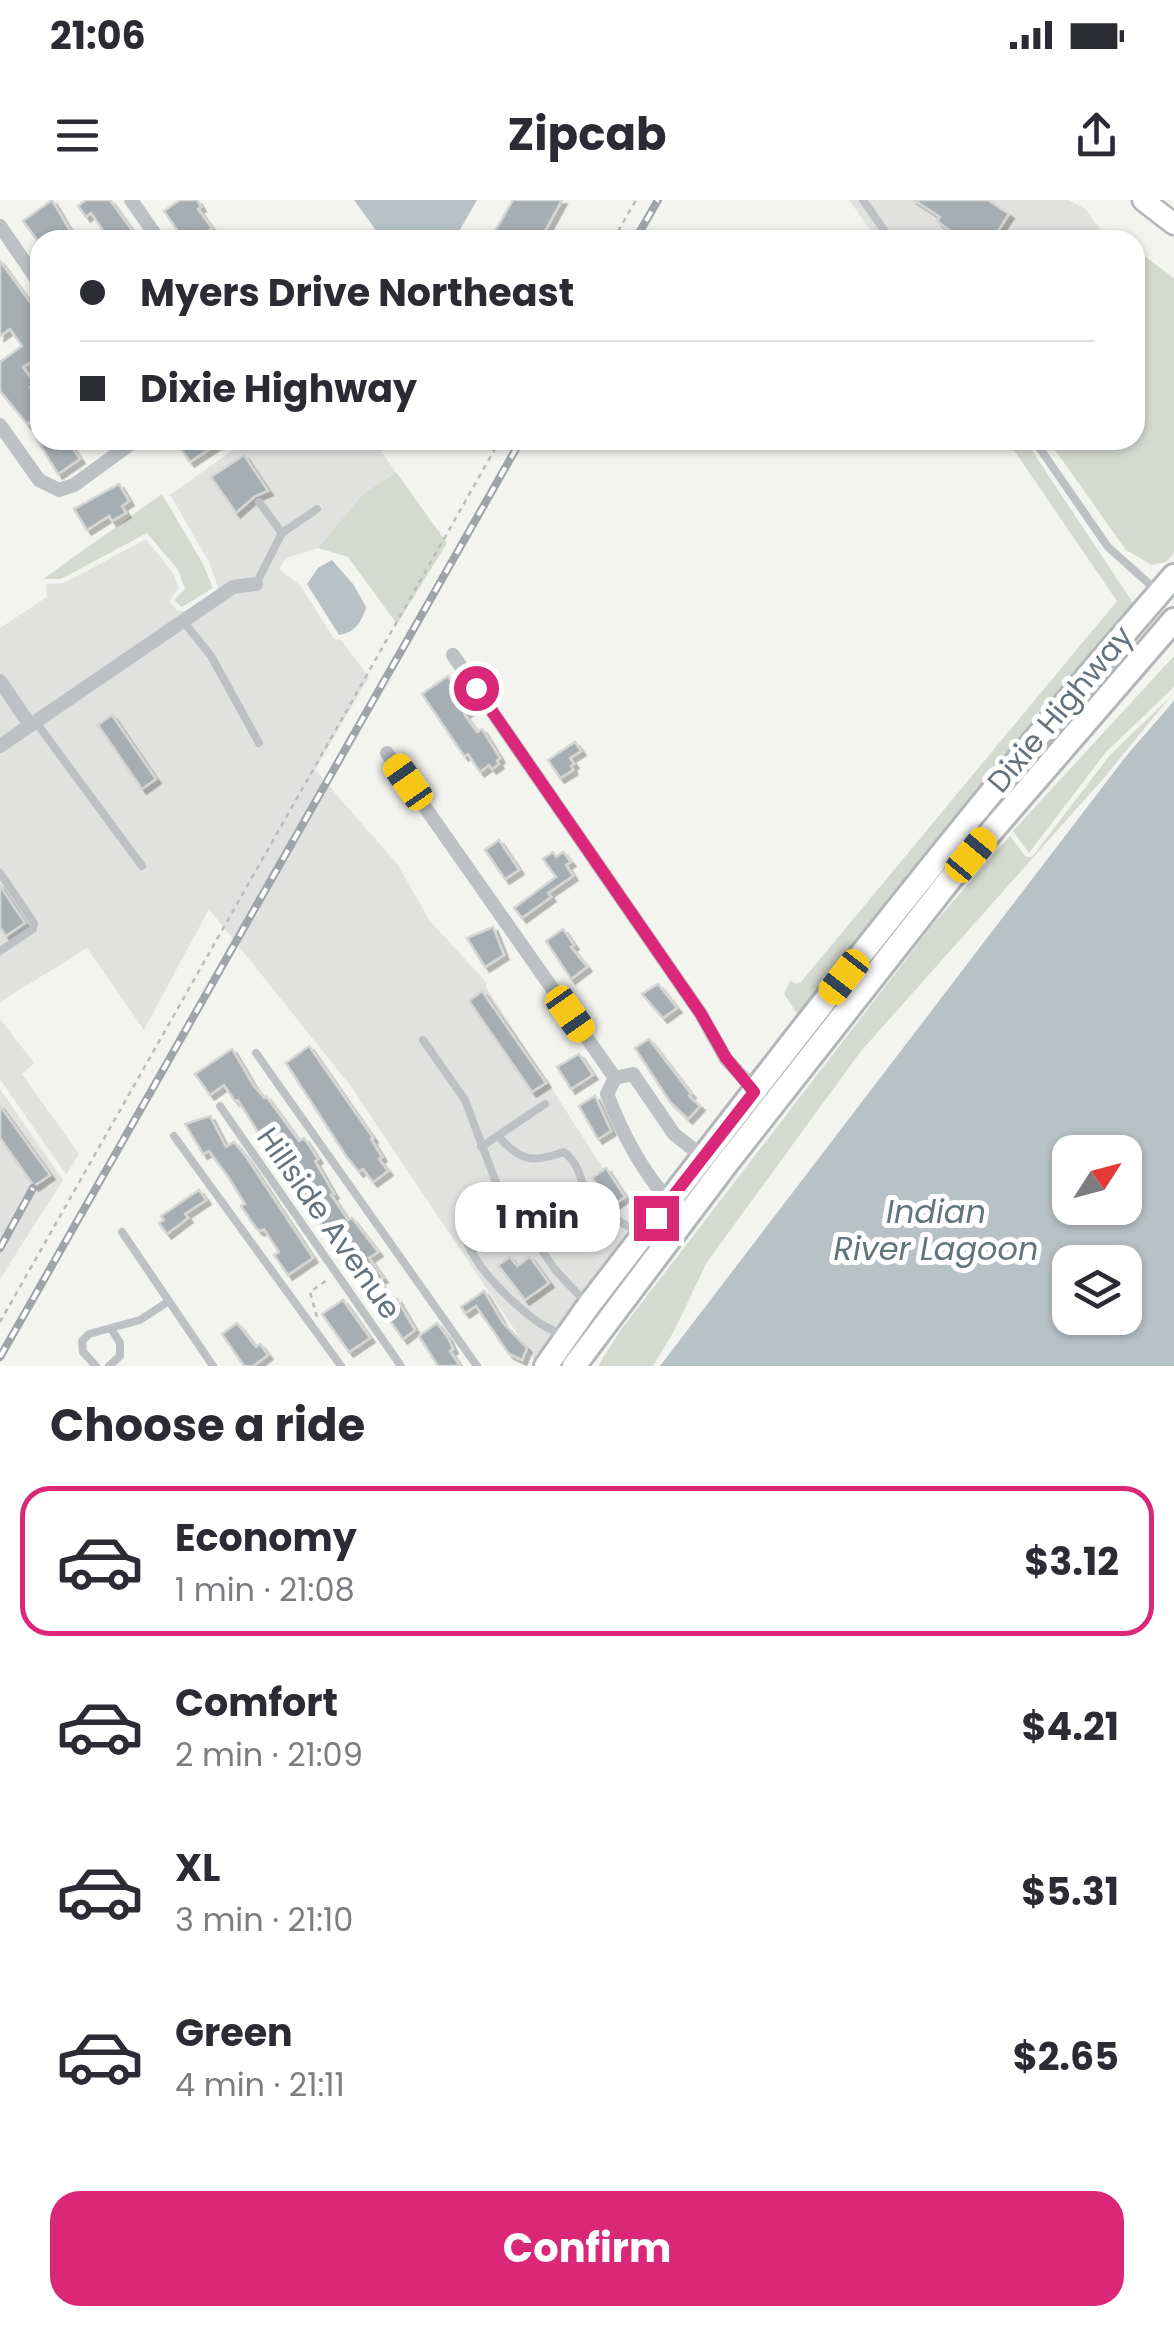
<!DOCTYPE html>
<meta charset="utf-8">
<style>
:root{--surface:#fff;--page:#f2f2f3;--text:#2b2b33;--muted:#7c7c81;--line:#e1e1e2;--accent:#db2777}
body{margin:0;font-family:Poppins,sans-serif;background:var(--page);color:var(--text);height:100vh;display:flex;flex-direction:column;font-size:38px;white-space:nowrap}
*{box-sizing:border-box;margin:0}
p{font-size:32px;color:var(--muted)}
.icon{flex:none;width:55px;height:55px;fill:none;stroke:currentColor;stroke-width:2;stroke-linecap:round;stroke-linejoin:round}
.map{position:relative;height:1166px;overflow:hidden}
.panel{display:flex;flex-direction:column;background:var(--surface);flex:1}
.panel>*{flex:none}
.guide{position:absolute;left:30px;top:30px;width:1115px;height:220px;border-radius:30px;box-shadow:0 2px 8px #0004;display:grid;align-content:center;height:220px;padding:0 50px;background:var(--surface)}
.needle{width:65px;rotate:54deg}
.tools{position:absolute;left:1052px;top:935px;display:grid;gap:20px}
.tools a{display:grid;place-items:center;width:90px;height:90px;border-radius:20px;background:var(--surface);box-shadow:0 2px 8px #0004;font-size:50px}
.end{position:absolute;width:45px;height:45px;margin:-22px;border:12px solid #db2777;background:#fff;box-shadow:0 0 0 5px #fff}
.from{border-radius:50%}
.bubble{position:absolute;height:70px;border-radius:30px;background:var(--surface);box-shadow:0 2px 8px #0004;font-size:32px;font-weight:700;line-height:70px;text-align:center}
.car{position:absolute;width:30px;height:60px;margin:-30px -15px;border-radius:12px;box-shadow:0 0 8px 2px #0007;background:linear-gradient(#f5c518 24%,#345 0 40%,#f5c518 0 76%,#345 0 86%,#f5c518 0)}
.guide b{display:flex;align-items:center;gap:35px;height:95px;font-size:38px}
.guide b+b{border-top:2px solid var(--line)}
.guide i{width:25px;height:25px;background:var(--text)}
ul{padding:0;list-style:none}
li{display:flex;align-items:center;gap:30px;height:150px;margin:0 20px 15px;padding:0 30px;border:5px solid transparent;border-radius:30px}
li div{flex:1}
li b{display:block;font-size:38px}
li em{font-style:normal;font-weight:700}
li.active{border-color:var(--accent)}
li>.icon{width:90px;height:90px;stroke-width:1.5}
h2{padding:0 50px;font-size:45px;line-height:120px}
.button{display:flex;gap:20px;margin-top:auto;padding:20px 50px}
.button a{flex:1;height:115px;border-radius:30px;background:var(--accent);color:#fff;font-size:40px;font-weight:700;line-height:115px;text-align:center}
.status{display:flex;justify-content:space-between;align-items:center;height:70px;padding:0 50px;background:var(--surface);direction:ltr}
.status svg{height:28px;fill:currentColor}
header{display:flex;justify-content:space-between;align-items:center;height:130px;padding:0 50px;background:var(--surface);font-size:45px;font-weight:700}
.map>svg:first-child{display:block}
</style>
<div class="status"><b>21:06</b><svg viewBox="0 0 49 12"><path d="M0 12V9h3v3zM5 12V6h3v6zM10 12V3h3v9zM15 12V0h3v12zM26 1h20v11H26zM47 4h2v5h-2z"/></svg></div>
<header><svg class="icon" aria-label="menu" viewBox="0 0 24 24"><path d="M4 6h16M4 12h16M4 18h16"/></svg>Zipcab<svg class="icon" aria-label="share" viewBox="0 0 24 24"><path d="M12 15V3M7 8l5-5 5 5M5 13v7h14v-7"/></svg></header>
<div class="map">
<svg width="1174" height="1166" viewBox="0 0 1174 1166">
<defs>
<filter id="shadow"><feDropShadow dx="4.5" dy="4.5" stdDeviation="0" flood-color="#0004"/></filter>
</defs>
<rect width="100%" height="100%" fill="#f3f3f0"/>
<g fill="#e1e2e0">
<polygon points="849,0 1068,0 1085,9 1103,32 1098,40 877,40"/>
<polygon points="247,240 373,240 396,272 363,294 318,348 286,358 279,369 301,386 334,439 341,440 369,477 315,570 398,665 430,721 486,782 486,787 641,1027 539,1166 349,884 209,709 144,830 87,748 0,802 0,428 47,397 46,384 64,383 146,339 173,373 179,388 169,401 178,411 185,411 215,392 218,387 209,362 170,295"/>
<polygon points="0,819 34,863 22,874 79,954 66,975 0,879"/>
<polygon points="0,889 63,980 0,1079"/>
</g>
<g fill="#d5dad1">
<polygon points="1135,49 1174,78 1174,353 1166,362 1152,365 1126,350 1048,240 1135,240"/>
<polygon points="1007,240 1025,240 1137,409 802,821 784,794 791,780 795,784 801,782 1117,401"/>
<polygon points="396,272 447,343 397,424 348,357 318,348 363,294"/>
<polygon points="162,294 203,364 213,388 182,407 174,400 185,389 178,370 147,333 61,379 43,379"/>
<polygon points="1174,456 1174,487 1106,552 1029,653 1013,631"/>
<polygon points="1171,496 1103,579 861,851 707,1062 674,1131 653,1166 598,1166 620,1131 930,728 1010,636 1026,657 1032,657 1110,555"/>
</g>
<g fill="#b7c2c6" fill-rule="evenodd">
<polygon points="354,0 477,0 454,40 383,40"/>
<path d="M332,360l21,24 13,23c-4,15 -12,26 -27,28l-32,-51 11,-16z"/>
<path d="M1174,501v665h-514l467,-611zM1125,952v56h-55v-56zM1125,1062v56h-55v-56z"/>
</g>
<g fill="#a7aeb2" stroke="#d5d5d3" stroke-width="2.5" filter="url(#shadow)">
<polygon points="52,0 72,34 64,40 37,40 23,21"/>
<polygon points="86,0 110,0 139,40 121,40 111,33 107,36 91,13 86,17 78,6"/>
<polygon points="180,0 197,0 201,7 198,9 212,28 208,31 211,36 206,40 184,40 164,11"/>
<polygon points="513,0 562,0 540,40 490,40"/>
<polygon points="914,0 988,0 1009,14 992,40 942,40 949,30 937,21 940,17"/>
<polygon points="0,61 40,116 40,156 23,167 35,184 30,187 40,200 40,215 27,224 0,191 0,162 22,146 10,129 0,136"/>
<polygon points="37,240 67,240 80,259 58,274"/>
<polygon points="175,240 223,240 190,262"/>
<polygon points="244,255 268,291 255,296 236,313 211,277"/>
<polygon points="119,284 129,301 122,306 126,313 112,321 109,316 87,330 74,309"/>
<polygon points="448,476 470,510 464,514 477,532 482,529 500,558 497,561 499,564 492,569 489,565 480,572 468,554 464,556 422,494"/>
<polygon points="112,515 156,579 142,589 98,525"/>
<polygon points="575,542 581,551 570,558 574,564 571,566 573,570 560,578 548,560"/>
<polygon points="499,640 519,670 505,679 485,650"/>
<polygon points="553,652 556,657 563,652 571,662 566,665 573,676 548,693 551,697 522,718 514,708 556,677 543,659"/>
<polygon points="0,686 25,723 6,736 0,727"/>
<polygon points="493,727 504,755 485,767 467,738"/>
<polygon points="563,729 574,745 571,747 587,767 571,779 546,741"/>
<polygon points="658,784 677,808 663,818 642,794"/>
<polygon points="482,791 546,883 532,892 469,801"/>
<polygon points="649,839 691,894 689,896 700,906 688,919 670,902 635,848"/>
<polygon points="309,846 373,938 371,939 382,957 379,959 388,971 373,982 363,969 359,972 346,956 286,863"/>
<polygon points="232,849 254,886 264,898 266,896 299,941 304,938 318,959 315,961 334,994 331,995 348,1020 352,1018 378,1052 369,1058 383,1078 379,1080 381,1085 392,1102 397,1099 415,1130 403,1139 274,958 238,900 235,901 224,885 210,895 195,874"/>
<polygon points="579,854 593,875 571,889 557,867"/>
<polygon points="595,896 611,931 598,939 579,906"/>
<polygon points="0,906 50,975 34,986 0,938"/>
<polygon points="210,916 226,947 234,942 247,958 313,1058 288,1075 274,1055 279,1052 264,1029 260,1031 256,1028 241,1006 245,1004 229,978 209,951 203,954 185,924"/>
<polygon points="606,968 625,997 612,1006 592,978"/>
<polygon points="199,990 206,1000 185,1014 188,1018 167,1034 159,1023 164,1020 161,1016"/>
<polygon points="510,1057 517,1066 530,1057 549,1083 525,1100 498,1065"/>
<polygon points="484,1091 503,1123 527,1148 522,1160 509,1154 476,1106 465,1113 461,1107"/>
<polygon points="343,1100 370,1138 349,1152 322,1114"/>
<polygon points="237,1123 256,1147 260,1144 268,1155 253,1166 244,1166 222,1134"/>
<polygon points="437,1123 448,1138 453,1149 450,1151 460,1166 438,1166 419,1136"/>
</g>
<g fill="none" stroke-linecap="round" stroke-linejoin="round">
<g stroke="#b2b6ba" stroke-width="25">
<polyline id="secondary" points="1143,0 1174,24"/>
</g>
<g stroke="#b3b6b9" stroke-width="28">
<g id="primary">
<path d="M546,1166l43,-61c190,-247 380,-494 585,-729"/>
<polyline points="574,1166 727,963 951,678 1174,420"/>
</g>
</g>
<g stroke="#b9bbbd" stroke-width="2.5" stroke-dasharray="5 5" stroke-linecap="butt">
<polyline points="613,40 636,0"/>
<polyline points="317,1117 310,1092 327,1080"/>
<polyline points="0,1122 500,240"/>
</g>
<g stroke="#bdc1c4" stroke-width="8">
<polyline points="863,0 891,40"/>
<polyline points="1034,240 1108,347 1156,390"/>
<polyline points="259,302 282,333"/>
<polyline points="256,384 282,333 317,309"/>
<polyline points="183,421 211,456 259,543"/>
<polyline points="35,521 142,666"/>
<polyline points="0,673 34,723 33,729 0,751"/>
<polyline points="423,840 465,900 503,1001"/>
<polyline points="256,853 477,1166"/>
<polyline points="220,906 401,1166"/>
<polyline points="174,936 341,1166"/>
<path d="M498,936c23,26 35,27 66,16 18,15 13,24 24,41 12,18 33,29 51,40"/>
<polyline points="481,947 545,904"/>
<polyline points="122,1032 213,1166"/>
<path d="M566,1136c-9,-4 -20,-8 -28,-14 -26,-18 -108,-92 -58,-119 6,-4 15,-6 22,-2 23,12 36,47 52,67 10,12 21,23 32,34"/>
<polyline points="96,1166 83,1152 82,1141 89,1134 140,1120 169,1101"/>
<polyline points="109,1166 120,1156 120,1143 112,1130"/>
</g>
<g stroke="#bdc1c4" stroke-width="14">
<polyline points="131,0 159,40"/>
<polyline points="0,26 40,84"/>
<polyline points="0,225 39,280 59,290 74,285 136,240"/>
<polyline points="453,455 701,814 726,859 760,896"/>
<polyline points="0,481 30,525"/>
<polyline points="0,546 233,387 256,384"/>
<polyline points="387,553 615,878 633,874 674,934 703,957"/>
<path d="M615,878l-8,16c15,39 34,76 62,107"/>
</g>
<use href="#secondary" stroke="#fff" stroke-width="20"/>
<use href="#primary" stroke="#fff" stroke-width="22"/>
<g stroke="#9fa4a9" stroke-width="8">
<g id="rail">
<polyline points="635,40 658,0"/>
<polyline points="0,1048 33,988"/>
<polyline points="0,1157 521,240"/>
</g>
</g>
<use href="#rail" stroke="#fff" stroke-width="4" stroke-dasharray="11" stroke-linecap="butt"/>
</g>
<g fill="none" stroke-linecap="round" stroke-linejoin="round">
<polyline stroke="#db2777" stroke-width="12" points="476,488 701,814 726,858 754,892 656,1018"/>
</g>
<g text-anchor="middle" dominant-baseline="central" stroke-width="10" stroke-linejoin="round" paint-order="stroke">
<g font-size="30" fill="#65737e" stroke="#fff">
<text transform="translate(1060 509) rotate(-50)">Dixie Highway</text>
<text transform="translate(329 1023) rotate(55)">Hillside Avenue</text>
</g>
<g font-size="32" font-style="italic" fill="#61757c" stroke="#fff">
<text x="936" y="1011">Indian<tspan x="936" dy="37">River Lagoon</tspan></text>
</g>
</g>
</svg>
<div class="tools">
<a><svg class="needle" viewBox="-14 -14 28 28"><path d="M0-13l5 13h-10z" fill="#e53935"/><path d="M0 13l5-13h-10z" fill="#7c7c81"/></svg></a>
<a><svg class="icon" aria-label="layers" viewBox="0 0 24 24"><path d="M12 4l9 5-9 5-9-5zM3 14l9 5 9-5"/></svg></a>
</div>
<i class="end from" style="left:476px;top:488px"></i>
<i class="end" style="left:656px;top:1018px"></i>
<div class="bubble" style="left:455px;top:982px;width:165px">1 min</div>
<i class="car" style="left:408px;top:582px;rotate:325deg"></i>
<i class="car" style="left:971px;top:655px;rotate:40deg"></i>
<i class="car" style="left:844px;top:777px;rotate:218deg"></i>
<i class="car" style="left:570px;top:814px;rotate:145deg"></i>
<div class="guide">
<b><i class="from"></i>Myers Drive Northeast</b>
<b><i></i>Dixie Highway</b>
</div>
</div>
<section class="panel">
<h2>Choose a ride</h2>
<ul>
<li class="active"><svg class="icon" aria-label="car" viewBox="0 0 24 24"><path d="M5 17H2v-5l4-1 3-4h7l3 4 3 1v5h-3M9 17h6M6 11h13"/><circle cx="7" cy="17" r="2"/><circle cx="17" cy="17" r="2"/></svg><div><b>Economy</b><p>1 min · 21:08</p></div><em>$3.12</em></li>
<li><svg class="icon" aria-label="car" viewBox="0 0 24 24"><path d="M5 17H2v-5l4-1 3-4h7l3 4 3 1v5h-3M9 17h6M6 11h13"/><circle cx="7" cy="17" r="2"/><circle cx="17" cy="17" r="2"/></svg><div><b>Comfort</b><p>2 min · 21:09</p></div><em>$4.21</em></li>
<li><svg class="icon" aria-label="car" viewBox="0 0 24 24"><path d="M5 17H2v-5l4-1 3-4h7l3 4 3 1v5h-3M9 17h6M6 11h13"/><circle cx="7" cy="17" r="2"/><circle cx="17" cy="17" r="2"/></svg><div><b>XL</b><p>3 min · 21:10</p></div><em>$5.31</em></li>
<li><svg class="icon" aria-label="car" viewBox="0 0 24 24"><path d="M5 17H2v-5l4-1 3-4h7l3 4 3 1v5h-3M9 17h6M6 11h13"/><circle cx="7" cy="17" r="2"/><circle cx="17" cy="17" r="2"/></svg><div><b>Green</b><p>4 min · 21:11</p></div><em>$2.65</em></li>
</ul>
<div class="button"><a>Confirm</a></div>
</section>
